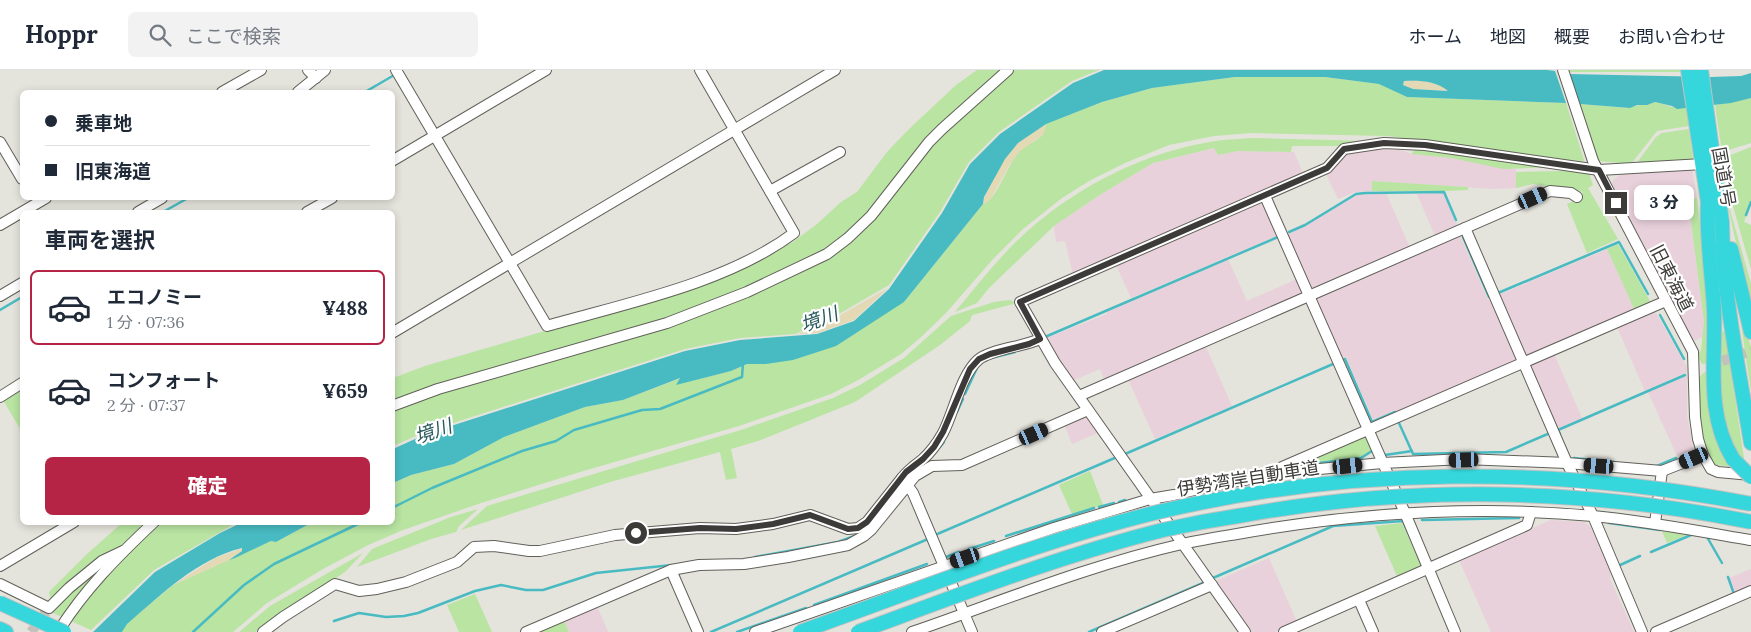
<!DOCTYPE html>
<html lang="ja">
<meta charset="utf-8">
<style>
:root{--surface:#fff;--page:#f2f2f3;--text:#1f2937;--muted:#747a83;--line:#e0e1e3;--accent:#b52445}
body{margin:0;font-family:Lora,"Noto Sans JP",serif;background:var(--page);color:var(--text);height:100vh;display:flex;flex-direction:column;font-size:19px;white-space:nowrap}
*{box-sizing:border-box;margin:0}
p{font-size:16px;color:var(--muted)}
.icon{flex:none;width:28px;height:28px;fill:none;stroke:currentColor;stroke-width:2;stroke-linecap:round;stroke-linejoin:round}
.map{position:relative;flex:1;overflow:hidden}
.sheet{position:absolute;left:20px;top:140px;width:375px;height:315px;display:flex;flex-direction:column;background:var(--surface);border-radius:8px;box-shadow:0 2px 8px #0003}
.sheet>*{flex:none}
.top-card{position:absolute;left:20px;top:20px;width:375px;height:110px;border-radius:8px;box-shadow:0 2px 8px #0003;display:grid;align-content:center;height:110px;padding:0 25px;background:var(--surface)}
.end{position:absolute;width:22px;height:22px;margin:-11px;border:6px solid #3c3b39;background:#fff;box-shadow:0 0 0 2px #fff}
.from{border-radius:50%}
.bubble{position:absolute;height:35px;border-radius:8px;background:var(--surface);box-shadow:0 2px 8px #0003;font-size:16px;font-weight:800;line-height:35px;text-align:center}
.car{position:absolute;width:15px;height:30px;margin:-15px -8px;border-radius:6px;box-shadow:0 0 4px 1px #0007;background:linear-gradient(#222 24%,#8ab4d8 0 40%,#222 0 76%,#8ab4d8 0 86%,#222 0)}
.top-card b{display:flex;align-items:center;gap:18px;height:48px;font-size:19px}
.top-card b+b{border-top:1px solid var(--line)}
.top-card i{width:12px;height:12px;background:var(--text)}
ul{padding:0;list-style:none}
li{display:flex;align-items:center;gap:15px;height:75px;margin:0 10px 8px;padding:0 15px;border:2px solid transparent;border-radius:8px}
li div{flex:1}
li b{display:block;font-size:19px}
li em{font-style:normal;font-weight:800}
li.on{border-color:var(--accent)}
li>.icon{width:45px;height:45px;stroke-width:1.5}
h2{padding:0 25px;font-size:22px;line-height:60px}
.cta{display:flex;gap:10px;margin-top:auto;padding:10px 25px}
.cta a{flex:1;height:58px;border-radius:8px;background:var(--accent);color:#fff;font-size:20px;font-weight:800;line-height:58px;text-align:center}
header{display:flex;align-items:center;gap:30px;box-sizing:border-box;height:70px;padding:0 25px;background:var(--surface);border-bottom:1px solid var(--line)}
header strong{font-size:24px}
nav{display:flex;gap:28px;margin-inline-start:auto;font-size:18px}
.search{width:350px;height:45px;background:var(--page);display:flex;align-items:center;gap:12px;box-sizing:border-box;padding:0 18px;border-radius:8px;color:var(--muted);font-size:19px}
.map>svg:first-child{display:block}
</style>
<header>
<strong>Hoppr</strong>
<div class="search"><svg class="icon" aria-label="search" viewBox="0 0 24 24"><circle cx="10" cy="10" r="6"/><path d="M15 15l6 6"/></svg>ここで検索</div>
<nav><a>ホーム</a><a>地図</a><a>概要</a><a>お問い合わせ</a></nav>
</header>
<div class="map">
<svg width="1751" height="562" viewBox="0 0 1751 562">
<rect width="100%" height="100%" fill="#e4e3dc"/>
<g fill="#e9d1db">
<polygon points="1215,78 1218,85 1238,81 1294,82 1303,103 1073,205 1065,171 1056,172 1054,156 1098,126 1153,93"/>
<polygon points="1378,79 1402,80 1411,84 1451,88 1503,98 1516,99 1516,118 1492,119 1372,111 1372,121 1356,122 1338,129 1325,102 1351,80"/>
<polygon points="1692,98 1697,128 1688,129 1704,251 1703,267 1693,271 1612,115 1613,110 1621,104"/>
<polygon points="1365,123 1386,123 1410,178 1313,219 1310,218 1286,164 1305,156 1356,125"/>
<polygon points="1443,123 1458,157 1435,166 1417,124"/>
<polygon points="1261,131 1265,133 1279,165 1131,228 1116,195"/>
<polygon points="1460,165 1488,230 1492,229 1518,287 1516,292 1397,343 1395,340 1373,350 1346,287 1341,289 1315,230 1317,226"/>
<polygon points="1607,179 1635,241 1529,288 1525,286 1498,225"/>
<polygon points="1228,189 1247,231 1297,209 1303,224 1104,309 1100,299 1072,311 1044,269 1107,244 1107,242"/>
<polygon points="1655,241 1687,297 1687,302 1645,321 1617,257"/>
<polygon points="1205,275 1232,336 1155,369 1128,309"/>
<polygon points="1554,284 1582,348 1558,359 1531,298 1533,294"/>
<polygon points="1687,305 1687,345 1693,379 1677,386 1648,322"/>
<polygon points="1085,345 1089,347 1100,362 1072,374 1064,354"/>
<polygon points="1551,450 1584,452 1590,456 1610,500 1610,509 1634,562 1491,562 1459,490"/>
<polygon points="1269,488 1297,552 1274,562 1249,562 1213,512"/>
<polygon points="1751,499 1751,518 1735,524 1729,508"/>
<polygon points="597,536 608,562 569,562 564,550"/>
</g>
<g fill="#b9e4a2">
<polygon points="977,0 1099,0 1072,11 999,62 969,92 940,142 889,215 830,249 795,264 740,268 685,279 425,362 393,376 393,308 425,296 596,246 721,205 793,172 817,154 841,132 857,122 887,82 908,60 956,15"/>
<polygon points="1569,0 1681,0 1681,2 1570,2"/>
<path d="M1235,7h90l55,7 27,13 159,6 18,57 -1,1 -30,-1 -33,-7 -133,-17 -136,-3 -37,3 -45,9 -44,18 -36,18 -27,17 -39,31 -30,30 -47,54 -26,25 -19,16 -41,25 -29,15 -92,32 -159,46 -99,31 -78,27 -35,15 -45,24 -56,34 -34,29h-111l4,-8 47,-39 98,-44 5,1 35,-19 81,-1 1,-39 18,-8 43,-11 50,-27 81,-30 38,-7 58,-22 -4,6 54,-13 16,-7h19l138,-62 79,-98c2,-1 4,-2 6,-4 10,-8 19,-35 29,-47 10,-12 26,-10 28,-30l56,-21 50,-14z"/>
<polygon points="1751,28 1751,73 1722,82 1715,35"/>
<path d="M1655,32c11,3 20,7 31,6l3,18 -32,5 -26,33 -32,-3 -19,-57 49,4c9,-4 17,-3 26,-6z"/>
<polygon points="1689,59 1693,89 1636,94 1656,67 1662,63"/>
<path d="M1254,68l112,3 -22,5h-52l-1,6 -53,-1 -20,4 -4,-7 -61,15 -55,33 -44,30 -65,62 -12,15 -22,9c24,-29 48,-60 77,-85 52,-44 116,-76 184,-86 13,-2 26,-2 38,-3z"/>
<polygon points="1751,77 1751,130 1744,152 1751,155 1751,199 1728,119 1723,88"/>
<polygon points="1415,80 1444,82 1557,97 1503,99 1451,88 1411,84"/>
<polygon points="1563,101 1589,103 1593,115 1588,118 1618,169 1587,183 1567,134 1576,130 1583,122 1533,114 1516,118 1516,102"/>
<polygon points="1372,111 1468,117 1468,120 1446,121 1372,121"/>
<polygon points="1725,123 1751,213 1751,238 1748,227"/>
<polygon points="1697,128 1709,229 1709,293 1702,294 1698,287 1698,282 1701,281 1704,251 1688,129"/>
<polygon points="1618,174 1651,233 1635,241 1607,179"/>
<polygon points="1010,230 1014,232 1013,234 972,245 970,251 940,275 855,332 761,370 731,379 737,408 726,410 720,382 610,412 461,460 487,436 741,360 833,328 860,315 904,288 951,246 994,232"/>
<polygon points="1738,235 1751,277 1751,321"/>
<polygon points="1725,261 1744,388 1741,389 1732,376 1721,336 1721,262"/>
<path d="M1708,301c2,35 1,67 23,96l-19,-3c-16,-23 -13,-55 -14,-81 1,-7 4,-10 10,-12z"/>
<polygon points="22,318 22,362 3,330"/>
<polygon points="1363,365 1367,367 1373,380 1360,388 1318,393 1315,386"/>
<polygon points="1090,401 1103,435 1072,444 1059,415"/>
<polygon points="478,439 459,456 456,462 431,469 357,497 372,479 451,447"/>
<polygon points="122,453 236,453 154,500 91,560 53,543 49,522 87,484"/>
<polygon points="1402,453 1421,496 1397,506 1375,456"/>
<polygon points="1662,461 1687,465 1667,473"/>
<polygon points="363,483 345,502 255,562 239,562 270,536"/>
<polygon points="475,524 492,562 459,562 447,535"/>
<polygon points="564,550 569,562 535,562"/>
</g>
<g fill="#e3d9b4">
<path d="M1404,11c15,-1 33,0 45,10l-36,-2 -10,-4z"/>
<path d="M1046,53l-2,11 -24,17 -10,13 -20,36 -7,4c3,-17 21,-47 34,-60 8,-8 20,-14 29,-21z"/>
<polygon points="888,218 854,250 817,263 798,264 830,251"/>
<polygon points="243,478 242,481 229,490 173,515 215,488"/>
</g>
<g fill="#48bbc2" fill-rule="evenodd">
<path d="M1104,0h443l8,1 11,32 -159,-6 -28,-13 -54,-7h-90l-83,11 -50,14 -56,22 -28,19 -13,16 -21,38 -1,7 -79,98 -68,44 -43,14 -27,4h-19l-16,7 -55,14 4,-7 -57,22 -38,7 -81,30 -50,27 -43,11 -18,8v-34l33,-15 259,-83 55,-11 77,-6 37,-13 35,-32 53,-76 28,-49 30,-30 73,-51zM1404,11c14,-1 33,0 44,10l-35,-2 -10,-4z"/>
<polygon points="1751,3 1751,28 1731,33 1677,39 1672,36 1655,32 1647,35 1637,35 1630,38 1580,34 1569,4 1711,7 1741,6"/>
<path d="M241,453h70l-35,19 -5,-1 -36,17 -6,2 13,-9v-3c-45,11 -81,47 -115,76l-5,8h-29l62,-60 65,-39z"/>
</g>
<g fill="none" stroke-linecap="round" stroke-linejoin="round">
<g stroke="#48bbc2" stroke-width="2.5">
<polyline points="365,22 396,4"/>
<polyline points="163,142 188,128"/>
<polyline points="1746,145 1751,132"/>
<polyline points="1289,162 1305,155 1356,124 1365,123 1444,122 1456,150"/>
<polyline points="1463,167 1489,227 1490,226"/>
<polyline points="1498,223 1619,172 1648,224"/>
<polyline points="0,240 22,227"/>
<polyline points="1660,245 1684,289"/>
<polyline points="1045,267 1278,167"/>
<polyline points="991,288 1015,282"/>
<polyline points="1341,290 1345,289 1372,352 1395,342 1395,344"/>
<polyline points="965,324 977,298"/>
<polyline points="957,342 963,329"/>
<polyline points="1399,353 1413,384 1506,382 1550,363"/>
<polyline points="1560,364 1558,360 1685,305"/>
<polyline points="940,377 944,372"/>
<polyline points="1125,384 1333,294"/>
<polyline points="1385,385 1412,381"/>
<polyline points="1574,388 1614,392"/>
<polyline points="1319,393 1361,388 1372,381"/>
<polyline points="1657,396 1676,388"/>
<polyline points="1119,432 1125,430"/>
<polyline points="1099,437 1114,433"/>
<polyline points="392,438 432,418 522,381 556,371 574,360 642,340 660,339 742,307 743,293"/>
<polyline points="1422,450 1519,448"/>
<polyline points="1609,453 1660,460"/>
<polyline points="935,465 1117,387"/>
<polyline points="1006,466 1094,438"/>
<polyline points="1707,467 1722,493"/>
<polyline points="969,479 994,471"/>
<polyline points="1651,482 1691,465"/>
<polyline points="755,487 838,472 857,465"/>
<polyline points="946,487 959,482"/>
<polyline points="1618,496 1640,486"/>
<polyline points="1212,507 1213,508 1333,456 1403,451 1408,462"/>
<polyline points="1728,507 1734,524"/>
<polyline points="814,535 927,494"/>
<polyline points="334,551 359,543 386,547 404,546 418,543 475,521 501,515 526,520 543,520 596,503 672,495"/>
<polyline points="193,562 244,515 274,494 362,452"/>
<polyline points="711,562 928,469"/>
<polyline points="737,562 806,538"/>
<polyline points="1089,562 1203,513"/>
</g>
<g stroke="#c2c1bb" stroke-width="10" stroke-dasharray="10 5" stroke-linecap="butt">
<polyline points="1708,296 1751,281"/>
<polyline points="31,562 49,538"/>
</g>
<g stroke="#61605a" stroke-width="12">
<g id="minor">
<polyline points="308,0 316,8"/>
<path d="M396,0l151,256c80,-23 180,-43 247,-93l-94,-163"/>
<polyline points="1563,0 1593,91 1693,282 1695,347 1698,369 1703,385 1711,399 1718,402 1751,405"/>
<polyline points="222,22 261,0"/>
<polyline points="298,22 325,0"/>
<polyline points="0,72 22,109"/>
<polyline points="392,91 546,0"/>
<polyline points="770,121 840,82"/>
<polyline points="1265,126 1405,443 1455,562"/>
<polyline points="138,142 162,128"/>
<polyline points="307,142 332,128"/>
<polyline points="0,155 46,128"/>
<polyline points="1465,158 1567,393 1593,446 1642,562"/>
<polyline points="0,226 22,213"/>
<polyline points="392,263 835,0"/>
<polyline points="1079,326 1550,121 1571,123 1577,127"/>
<polyline points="0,327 22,313"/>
<polyline points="392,336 438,319 667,253 747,222 827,184 848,168 871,146 929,72 942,59 1008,0"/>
<polyline points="1274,404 1282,397 1666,231"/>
<path d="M902,408c6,-8 12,-12 20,-18 8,-7 16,-18 21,-27 11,-21 18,-58 35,-73 13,-11 45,-13 62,-21"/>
<polyline points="1655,453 1662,401"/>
<polyline points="0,496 74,452"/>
<polyline points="671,500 698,562"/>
<polyline points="0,514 49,538 69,518 102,491 123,481"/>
<polyline points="1359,530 1373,562"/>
<path d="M58,562c26,-42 60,-76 96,-110"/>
<polyline points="263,562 283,547 335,514 359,521 377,519 406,512 457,492 474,477 494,476 529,481 540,481 615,465 700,458 736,459 773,454 810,445 848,459 858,458 867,452 902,408 913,423 972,562"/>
<polyline points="526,562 671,500 699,495 744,494 788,487 848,475 864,466 871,460 915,406 932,396 962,395 1088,340"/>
<polyline points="755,562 1054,458 1150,429 1174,425 1225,413 1299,401 1382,393 1464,389 1567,393 1662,401 1703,385"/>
<path d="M912,562c90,-31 178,-67 270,-88 18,-4 37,-7 55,-10 117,-21 238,-29 356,-18 53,5 105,15 157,24"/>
<polyline points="1102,562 1212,515"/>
<polyline points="1245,562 1055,293 1020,232 1327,98 1344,79 1384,73 1425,75 1599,100 1703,94"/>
<polyline points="1284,562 1527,455 1531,442"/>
<polyline points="1656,562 1751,521"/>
</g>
</g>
<g stroke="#c1c0c0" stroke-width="16">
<g id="highway">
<polyline points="1688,0 1708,132 1712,140"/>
<path d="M1701,0l21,152c1,74 17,148 29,221"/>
<path d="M1708,132c-2,36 4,71 6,107 2,52 -9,104 19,150"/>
<polyline points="1731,179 1751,262"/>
<polyline points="0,559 6,562"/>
</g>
</g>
<use href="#minor" stroke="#fff" stroke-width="10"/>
<use href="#highway" stroke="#36d7dc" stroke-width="14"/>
<g stroke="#c1c0c0" stroke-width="16" stroke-linecap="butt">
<g id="highway-bridge">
<polyline points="1733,389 1751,407"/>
<polyline points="0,533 64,562"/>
<path d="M800,562c118,-42 235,-90 358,-120 193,-46 398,-46 593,-8"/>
<path d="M858,562c101,-37 201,-76 305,-102 27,-6 54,-11 81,-15 167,-30 341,-27 507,7"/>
</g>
</g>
<use href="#highway-bridge" stroke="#36d7dc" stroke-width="14"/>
</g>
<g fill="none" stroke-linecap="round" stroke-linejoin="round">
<polyline stroke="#3c3b39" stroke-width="6" points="636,463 700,458 736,459 773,454 810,445 848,459 858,458 867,452 906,402 923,389 934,377 943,362 970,299 979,289 990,284 1029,274 1040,269 1020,232 1327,98 1344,79 1384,73 1425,75 1599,100 1616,133"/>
</g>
<g text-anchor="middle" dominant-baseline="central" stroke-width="4.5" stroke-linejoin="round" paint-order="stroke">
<g font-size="18" fill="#3c3b39" stroke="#fff">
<text transform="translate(1724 107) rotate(80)">国道1号</text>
<text transform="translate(1672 208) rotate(63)">旧東海道</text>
<text transform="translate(1248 408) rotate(-9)">伊勢湾岸自動車道</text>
</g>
<g font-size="19" font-style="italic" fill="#295a5c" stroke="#fff">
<text transform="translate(819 249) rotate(-20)">境川</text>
<text transform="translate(433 361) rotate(-19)">境川</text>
</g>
</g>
</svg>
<i class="end from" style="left:636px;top:463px"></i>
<i class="end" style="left:1616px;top:133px"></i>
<div class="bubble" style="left:1634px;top:115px;width:60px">3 分</div>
<i class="car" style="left:1533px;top:128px;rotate:66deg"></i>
<i class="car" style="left:1034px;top:364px;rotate:66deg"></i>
<i class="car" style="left:1694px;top:388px;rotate:247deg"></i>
<i class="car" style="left:1464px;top:390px;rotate:268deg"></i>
<i class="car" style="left:1348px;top:396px;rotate:84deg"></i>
<i class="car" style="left:1599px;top:396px;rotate:274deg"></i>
<i class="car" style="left:965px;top:488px;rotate:251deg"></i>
<div class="top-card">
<b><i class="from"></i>乗車地</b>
<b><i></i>旧東海道</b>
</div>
<section class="sheet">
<h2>車両を選択</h2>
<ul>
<li class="on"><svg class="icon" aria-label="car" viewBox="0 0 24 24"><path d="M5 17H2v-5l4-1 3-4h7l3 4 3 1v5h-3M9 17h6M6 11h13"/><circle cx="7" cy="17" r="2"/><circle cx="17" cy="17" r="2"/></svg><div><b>エコノミー</b><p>1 分 · 07:36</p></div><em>¥488</em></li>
<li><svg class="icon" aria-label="car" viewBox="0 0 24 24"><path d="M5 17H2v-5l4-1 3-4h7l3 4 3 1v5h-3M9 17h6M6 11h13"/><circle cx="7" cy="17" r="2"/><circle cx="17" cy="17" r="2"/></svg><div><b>コンフォート</b><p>2 分 · 07:37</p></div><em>¥659</em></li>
</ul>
<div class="cta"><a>確定</a></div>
</section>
</div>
